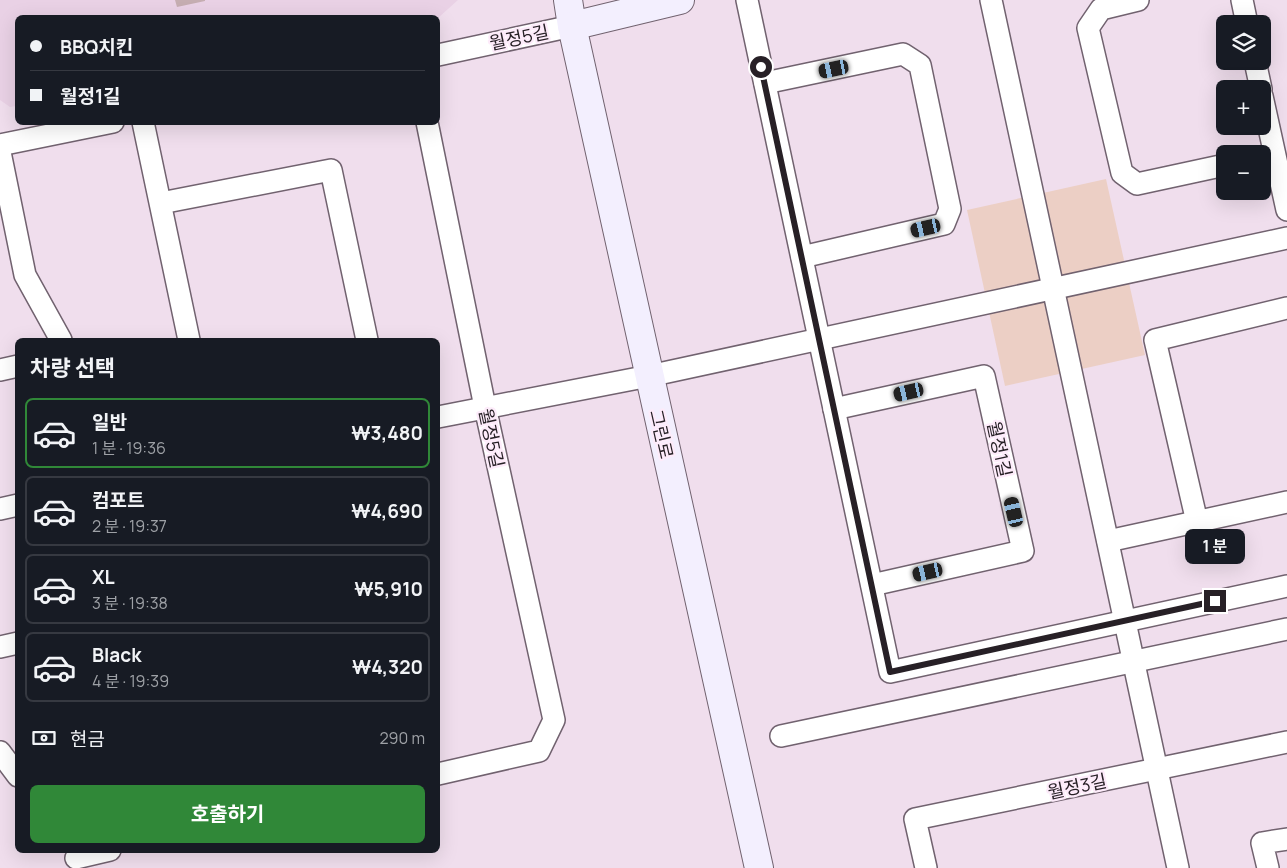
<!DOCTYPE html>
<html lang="ko">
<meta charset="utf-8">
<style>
:root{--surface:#171b24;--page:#242831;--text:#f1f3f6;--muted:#9ea1a6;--line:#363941;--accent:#308838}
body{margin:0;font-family:Manrope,"Noto Sans KR",sans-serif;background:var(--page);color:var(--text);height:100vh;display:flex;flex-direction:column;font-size:19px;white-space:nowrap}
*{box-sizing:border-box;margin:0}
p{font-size:16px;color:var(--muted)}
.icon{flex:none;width:28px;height:28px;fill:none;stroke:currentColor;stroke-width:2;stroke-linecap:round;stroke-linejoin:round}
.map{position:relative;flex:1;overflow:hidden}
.details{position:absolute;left:15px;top:338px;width:425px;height:515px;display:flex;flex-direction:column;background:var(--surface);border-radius:8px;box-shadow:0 5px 20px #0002}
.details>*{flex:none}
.guide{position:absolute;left:15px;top:15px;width:425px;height:110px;border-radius:8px;box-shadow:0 5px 20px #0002;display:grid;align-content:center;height:110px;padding:0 15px;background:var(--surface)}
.buttons{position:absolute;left:1216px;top:15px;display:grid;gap:10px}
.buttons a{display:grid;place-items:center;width:55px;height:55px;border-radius:8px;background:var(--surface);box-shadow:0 5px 20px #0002;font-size:25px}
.end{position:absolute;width:22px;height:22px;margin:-11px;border:6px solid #272026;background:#fff;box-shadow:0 0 0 2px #fff}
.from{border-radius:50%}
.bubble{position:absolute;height:35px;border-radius:8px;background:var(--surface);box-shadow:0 5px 20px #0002;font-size:16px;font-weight:700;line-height:35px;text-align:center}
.car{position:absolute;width:15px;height:30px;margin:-15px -8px;border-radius:6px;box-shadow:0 0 4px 1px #0007;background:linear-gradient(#222 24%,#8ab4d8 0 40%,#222 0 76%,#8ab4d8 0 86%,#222 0)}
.guide b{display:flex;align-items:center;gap:18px;height:48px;font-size:19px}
.guide b+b{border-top:1px solid var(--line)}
.guide i{width:12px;height:12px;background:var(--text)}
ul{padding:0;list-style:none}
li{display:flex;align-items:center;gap:15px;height:70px;margin:0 10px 8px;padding:0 5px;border:2px solid var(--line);border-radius:8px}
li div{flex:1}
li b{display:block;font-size:19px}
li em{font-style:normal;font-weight:700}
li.active{border-color:var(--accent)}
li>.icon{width:45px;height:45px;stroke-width:1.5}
h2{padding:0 15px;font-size:22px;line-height:60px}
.pay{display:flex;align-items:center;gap:12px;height:55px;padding:0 15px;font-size:19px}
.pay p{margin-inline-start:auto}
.action{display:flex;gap:10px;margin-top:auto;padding:10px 15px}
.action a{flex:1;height:58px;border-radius:8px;background:var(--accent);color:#fff;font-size:20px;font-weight:700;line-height:58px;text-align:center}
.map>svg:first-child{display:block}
</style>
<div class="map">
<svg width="1287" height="868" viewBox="0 0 1287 868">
<rect width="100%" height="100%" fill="#f0deed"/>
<polygon fill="#e9d1e5" points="0,0 458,0 438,18 18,18 17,106 10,107 0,100"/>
<polygon fill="#eccfc5" points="1106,179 1145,355 1005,386 967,210"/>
<polygon fill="#c5adb1" points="175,0 205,0 205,1 177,7"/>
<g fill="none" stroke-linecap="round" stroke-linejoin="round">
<g stroke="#71626f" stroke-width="24">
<g id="street">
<polyline points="747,0 890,672 1287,586"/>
<polyline points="991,0 1178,868"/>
<polyline points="1138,0 1101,9 1088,28 1122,173 1137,184 1225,165"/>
<polyline points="1242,0 1247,24"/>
<polyline points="438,55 572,26"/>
<polyline points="1255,61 1261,89"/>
<polyline points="765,83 903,54 920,65 950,209 944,224 802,257"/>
<polyline points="1262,96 1287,210"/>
<polyline points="143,122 189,340"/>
<polyline points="427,122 485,407 554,720 539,751 438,774"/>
<polyline points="0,145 113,122"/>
<polyline points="0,152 25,275 61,340"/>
<polyline points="161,203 331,170 367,340"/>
<polyline points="0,370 18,366"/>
<polyline points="834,409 984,376 1023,551 872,585"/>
<polyline points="438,417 649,376 1287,238"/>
<polyline points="0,509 18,505"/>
<polyline points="1197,522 1155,340 1287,308"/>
<polyline points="1108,541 1287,502"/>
<polyline points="0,647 18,643"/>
<polyline points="781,736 1287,629"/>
<polyline points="0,752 18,776"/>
<polyline points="76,858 110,850"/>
<polyline points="926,868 915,819 1287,742"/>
<polyline points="1268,868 1262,843 1287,839"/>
</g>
</g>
<g stroke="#71626f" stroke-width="30">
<g id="secondary">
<polyline points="568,0 572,26 759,868"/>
<polyline points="572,26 680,0"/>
</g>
</g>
<use href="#street" stroke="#fff" stroke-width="21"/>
<use href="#secondary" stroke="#f3effe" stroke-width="28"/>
</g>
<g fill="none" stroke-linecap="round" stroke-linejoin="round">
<polyline stroke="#272026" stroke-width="6" points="761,67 890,672 1215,601"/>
</g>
<g text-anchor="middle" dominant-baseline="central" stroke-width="4.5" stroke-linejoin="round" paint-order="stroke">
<g font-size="18" fill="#272026" stroke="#fdebfa">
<text transform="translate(519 37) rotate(-12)">월정5길</text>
<text transform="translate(662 434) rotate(77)">그린로</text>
<text transform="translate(492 438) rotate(78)">월정5길</text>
<text transform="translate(1000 449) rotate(78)">월정1길</text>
<text transform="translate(1077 786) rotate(-12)">월정3길</text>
</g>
</g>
</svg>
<div class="buttons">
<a><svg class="icon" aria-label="layers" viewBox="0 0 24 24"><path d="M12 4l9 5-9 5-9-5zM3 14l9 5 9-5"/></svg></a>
<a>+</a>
<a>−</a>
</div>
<i class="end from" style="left:761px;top:67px"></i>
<i class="end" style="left:1215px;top:601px"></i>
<div class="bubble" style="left:1185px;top:529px;width:60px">1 분</div>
<i class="car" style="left:834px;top:69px;rotate:258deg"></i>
<i class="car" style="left:926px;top:228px;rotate:257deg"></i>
<i class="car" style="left:909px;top:392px;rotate:257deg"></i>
<i class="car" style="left:1014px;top:512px;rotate:347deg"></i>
<i class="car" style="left:928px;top:572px;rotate:257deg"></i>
<div class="guide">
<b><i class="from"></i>BBQ치킨</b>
<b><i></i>월정1길</b>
</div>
<section class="details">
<h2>차량 선택</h2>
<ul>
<li class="active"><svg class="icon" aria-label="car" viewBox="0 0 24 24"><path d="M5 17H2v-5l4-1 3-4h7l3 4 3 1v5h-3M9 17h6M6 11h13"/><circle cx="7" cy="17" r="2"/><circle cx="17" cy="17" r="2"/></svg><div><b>일반</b><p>1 분 · 19:36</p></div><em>₩3,480</em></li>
<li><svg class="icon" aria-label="car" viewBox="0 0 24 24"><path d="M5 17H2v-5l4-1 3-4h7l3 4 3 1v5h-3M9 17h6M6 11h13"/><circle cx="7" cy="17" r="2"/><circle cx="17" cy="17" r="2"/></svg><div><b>컴포트</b><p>2 분 · 19:37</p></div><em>₩4,690</em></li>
<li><svg class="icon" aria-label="car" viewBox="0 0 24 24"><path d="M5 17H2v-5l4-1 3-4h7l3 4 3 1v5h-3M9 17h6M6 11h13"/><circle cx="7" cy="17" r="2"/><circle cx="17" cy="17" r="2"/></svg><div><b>XL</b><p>3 분 · 19:38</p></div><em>₩5,910</em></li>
<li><svg class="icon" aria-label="car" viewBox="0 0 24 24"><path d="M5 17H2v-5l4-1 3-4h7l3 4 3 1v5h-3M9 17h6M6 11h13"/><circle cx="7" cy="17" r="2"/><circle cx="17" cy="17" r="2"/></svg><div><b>Black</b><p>4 분 · 19:39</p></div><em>₩4,320</em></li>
</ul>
<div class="pay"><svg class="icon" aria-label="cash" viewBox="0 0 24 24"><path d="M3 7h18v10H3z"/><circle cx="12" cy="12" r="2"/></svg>현금<p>290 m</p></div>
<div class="action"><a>호출하기</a></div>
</section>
</div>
